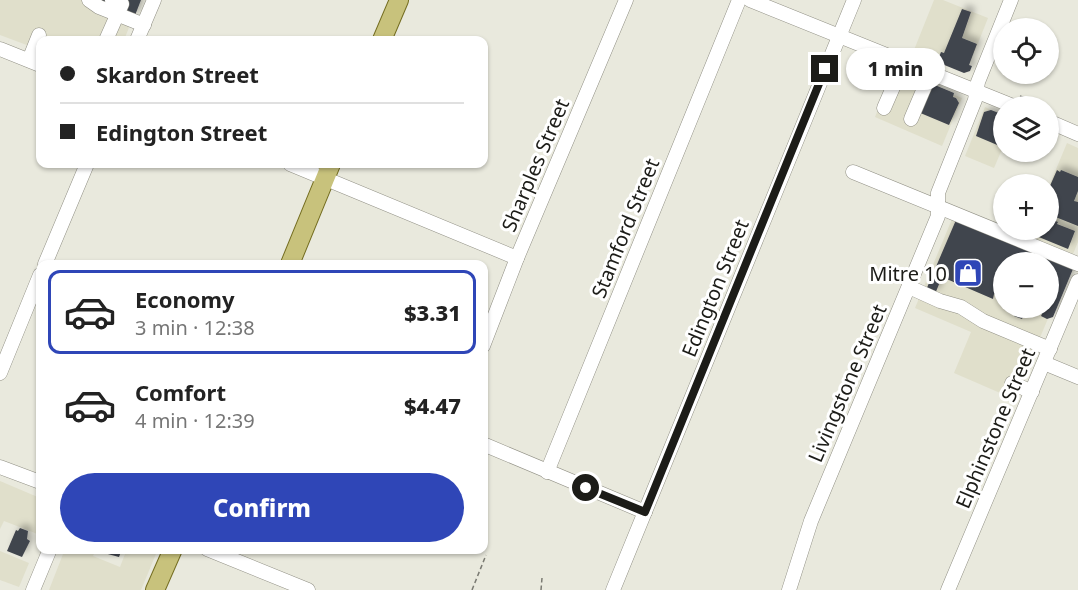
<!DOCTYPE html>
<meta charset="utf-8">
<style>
:root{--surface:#fff;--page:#f6f6f6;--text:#222;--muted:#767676;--line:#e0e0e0;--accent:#2f46b7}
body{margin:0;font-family:"Noto Sans",sans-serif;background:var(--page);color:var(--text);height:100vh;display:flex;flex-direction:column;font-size:22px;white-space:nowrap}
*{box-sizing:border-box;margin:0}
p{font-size:20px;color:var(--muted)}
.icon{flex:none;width:33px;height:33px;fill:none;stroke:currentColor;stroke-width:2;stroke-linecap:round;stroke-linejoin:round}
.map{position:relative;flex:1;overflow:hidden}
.sheet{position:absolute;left:36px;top:260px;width:452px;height:294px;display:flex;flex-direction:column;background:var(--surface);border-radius:12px;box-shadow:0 2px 4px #0004}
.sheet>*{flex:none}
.hud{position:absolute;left:36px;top:36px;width:452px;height:132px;border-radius:12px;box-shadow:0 2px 4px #0004;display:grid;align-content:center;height:132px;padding:0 24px;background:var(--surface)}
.controls{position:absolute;left:993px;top:18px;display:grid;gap:12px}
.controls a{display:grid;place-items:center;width:66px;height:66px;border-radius:50%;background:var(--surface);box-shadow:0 2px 4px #0004;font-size:30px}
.end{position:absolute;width:27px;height:27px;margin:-14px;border:8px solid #1c1c18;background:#fff;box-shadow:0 0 0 3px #fff}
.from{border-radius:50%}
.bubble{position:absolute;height:42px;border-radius:21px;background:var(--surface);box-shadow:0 2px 4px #0004;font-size:20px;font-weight:800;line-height:42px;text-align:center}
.hud b{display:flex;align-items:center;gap:21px;height:57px;font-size:22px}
.hud b+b{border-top:2px solid var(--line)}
.hud i{width:15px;height:15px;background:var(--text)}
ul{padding:10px 0 0;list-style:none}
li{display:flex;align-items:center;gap:18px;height:84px;margin:0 12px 9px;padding:0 12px;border:3px solid transparent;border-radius:12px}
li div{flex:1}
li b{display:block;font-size:22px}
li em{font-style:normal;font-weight:800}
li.on{border-color:var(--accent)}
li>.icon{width:54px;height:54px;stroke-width:1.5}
.action{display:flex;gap:12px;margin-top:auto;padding:12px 24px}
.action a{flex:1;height:69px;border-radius:36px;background:var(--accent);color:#fff;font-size:24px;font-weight:800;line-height:69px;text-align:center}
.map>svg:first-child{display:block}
</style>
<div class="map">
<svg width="1078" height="590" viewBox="0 0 1078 590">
<defs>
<filter id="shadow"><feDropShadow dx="4.5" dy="-4.5" stdDeviation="3" flood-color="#0004"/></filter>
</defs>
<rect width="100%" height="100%" fill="#e9e9dd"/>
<g fill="#e0dfcb" fill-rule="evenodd">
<polygon points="0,0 140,0 124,40 40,40 40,50 0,35"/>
<polygon points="934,0 943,0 988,18 967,71 914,50"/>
<polygon points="894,70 962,98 942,146 875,117"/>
<polygon points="985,107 1003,116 1003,147 994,168 965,156"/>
<polygon points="1067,143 1078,148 1078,242 1073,254 1014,230 1048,230 1049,186"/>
<path d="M952,219l117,50 -55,130 -60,-26 17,-41 -56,-24zM1004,262h44v46h-44z"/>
<polygon points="0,481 40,498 40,535 4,521 0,529"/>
<polygon points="65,549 96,549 93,556 120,567 127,549 158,549 141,590 49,590"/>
<polygon points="0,551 29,563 19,587 0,580"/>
</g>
<g fill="#40444d" filter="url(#shadow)">
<polygon points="88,0 141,0 134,18"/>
<polygon points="962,9 971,12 962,38 977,44 969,65 972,66 970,71 964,73 937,62 941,52 944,53"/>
<polygon points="930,83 954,93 953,97 956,98 959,103 949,125 918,112"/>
<polygon points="991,110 1004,115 1002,147 976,136 984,112"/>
<polygon points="1057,170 1060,172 1061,170 1078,177 1078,191 1074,201 1078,202 1078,226 1048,214 1048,204 1054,190 1049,188"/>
<polygon points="1048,218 1058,222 1057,224 1075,231 1068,249 1029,233 1030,230 1048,230"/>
<polygon points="956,220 1073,269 1053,317 1047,319 1041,316 1042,314 1027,308 1022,319 1014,316 1018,308 1048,308 1048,262 1004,262 1004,298 994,294 993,299 942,277 935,294 926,290"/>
<polygon points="20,528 28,531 27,539 30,541 22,557 7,551 16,530 18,531"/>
<polygon points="100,549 122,549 119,557 104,553 105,551"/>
</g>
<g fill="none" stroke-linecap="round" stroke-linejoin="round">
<g stroke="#919085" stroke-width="15">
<g id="minor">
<polyline points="89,0 99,7 144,25"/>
<polyline points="750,0 1013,106"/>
<polyline points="106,40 122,4 112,0"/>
<polyline points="137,40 154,0"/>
<polyline points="0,49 40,65"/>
<polyline points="29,60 39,35"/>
<polyline points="884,108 904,62"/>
<polyline points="911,119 931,72"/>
<polyline points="1048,121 1078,134"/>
<polyline points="290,164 517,258"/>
<polyline points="853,172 1078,264"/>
<polyline points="45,264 87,164"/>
<polyline points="909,287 940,301 961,307 983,321 1050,349"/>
<polyline points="483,346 517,258 626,0"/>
<polyline points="1044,363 1078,377"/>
<polyline points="0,373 40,275"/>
<polyline points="1012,383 1032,392"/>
<polyline points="483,444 645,512"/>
<polyline points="0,467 40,482"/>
<polyline points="547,472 739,0"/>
<polyline points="207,549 308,590"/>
<polyline points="33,590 50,549"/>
<polyline points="613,590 854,0"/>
<polyline points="789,590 811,521 938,216 938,193 975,100 978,82 1011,0"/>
<polyline points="948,590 1078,281"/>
</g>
</g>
<g stroke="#746d20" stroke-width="20">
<g id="major">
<polyline points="382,40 399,0"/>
<polyline points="290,264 331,164"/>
<polyline points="155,590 173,549"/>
</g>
</g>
<g stroke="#7a7a72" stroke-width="1.5" stroke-dasharray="4.5 3" stroke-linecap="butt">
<polyline points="1020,96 1044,106"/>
<polyline points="472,590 486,555"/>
<polyline points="541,590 542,578"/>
</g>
<use href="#minor" stroke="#fff" stroke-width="14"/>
<use href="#major" stroke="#c8c27c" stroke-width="18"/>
</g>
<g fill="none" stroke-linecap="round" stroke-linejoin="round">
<polyline stroke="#1c1c18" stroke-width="8" points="586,488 645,512 825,69"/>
</g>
<defs>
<g id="shop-square" transform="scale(1.5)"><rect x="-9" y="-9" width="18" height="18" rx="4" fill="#2f46b7" stroke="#fff"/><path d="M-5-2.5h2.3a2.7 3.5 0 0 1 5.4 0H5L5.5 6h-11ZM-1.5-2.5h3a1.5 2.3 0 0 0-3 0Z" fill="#fff"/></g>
</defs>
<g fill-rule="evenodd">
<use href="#shop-square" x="968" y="273"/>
</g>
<g text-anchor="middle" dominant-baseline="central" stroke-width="6" stroke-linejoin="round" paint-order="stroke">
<g font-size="20" fill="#1c1c18" stroke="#fff">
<text transform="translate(535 165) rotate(-67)">Sharples Street</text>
<text transform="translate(625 228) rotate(-68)">Stamford Street</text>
<text transform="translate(715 288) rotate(-68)">Edington Street</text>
<text transform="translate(847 383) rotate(-67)">Livingstone Street</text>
<text transform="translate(995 428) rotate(-67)">Elphinstone Street</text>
</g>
<g font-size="20" fill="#1c1c18" stroke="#fff" text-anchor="end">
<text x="947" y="273">Mitre 10</text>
</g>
</g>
</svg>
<div class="controls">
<a><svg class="icon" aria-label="locate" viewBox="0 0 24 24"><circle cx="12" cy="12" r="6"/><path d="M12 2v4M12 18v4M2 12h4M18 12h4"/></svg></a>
<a><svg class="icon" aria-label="layers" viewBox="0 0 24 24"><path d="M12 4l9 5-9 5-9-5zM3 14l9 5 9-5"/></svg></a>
<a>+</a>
<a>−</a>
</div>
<i class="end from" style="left:586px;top:488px"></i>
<i class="end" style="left:825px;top:69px"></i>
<div class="bubble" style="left:846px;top:48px;width:99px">1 min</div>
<div class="hud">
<b><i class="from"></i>Skardon Street</b>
<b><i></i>Edington Street</b>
</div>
<section class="sheet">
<ul>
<li class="on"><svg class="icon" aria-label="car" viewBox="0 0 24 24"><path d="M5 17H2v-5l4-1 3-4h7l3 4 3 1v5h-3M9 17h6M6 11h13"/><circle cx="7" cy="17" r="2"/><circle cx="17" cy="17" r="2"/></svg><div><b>Economy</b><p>3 min · 12:38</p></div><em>$3.31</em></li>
<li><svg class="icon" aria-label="car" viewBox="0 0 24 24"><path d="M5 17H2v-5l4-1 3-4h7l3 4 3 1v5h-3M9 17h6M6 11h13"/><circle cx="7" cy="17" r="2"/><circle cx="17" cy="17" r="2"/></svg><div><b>Comfort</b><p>4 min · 12:39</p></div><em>$4.47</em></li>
</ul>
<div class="action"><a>Confirm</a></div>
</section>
</div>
